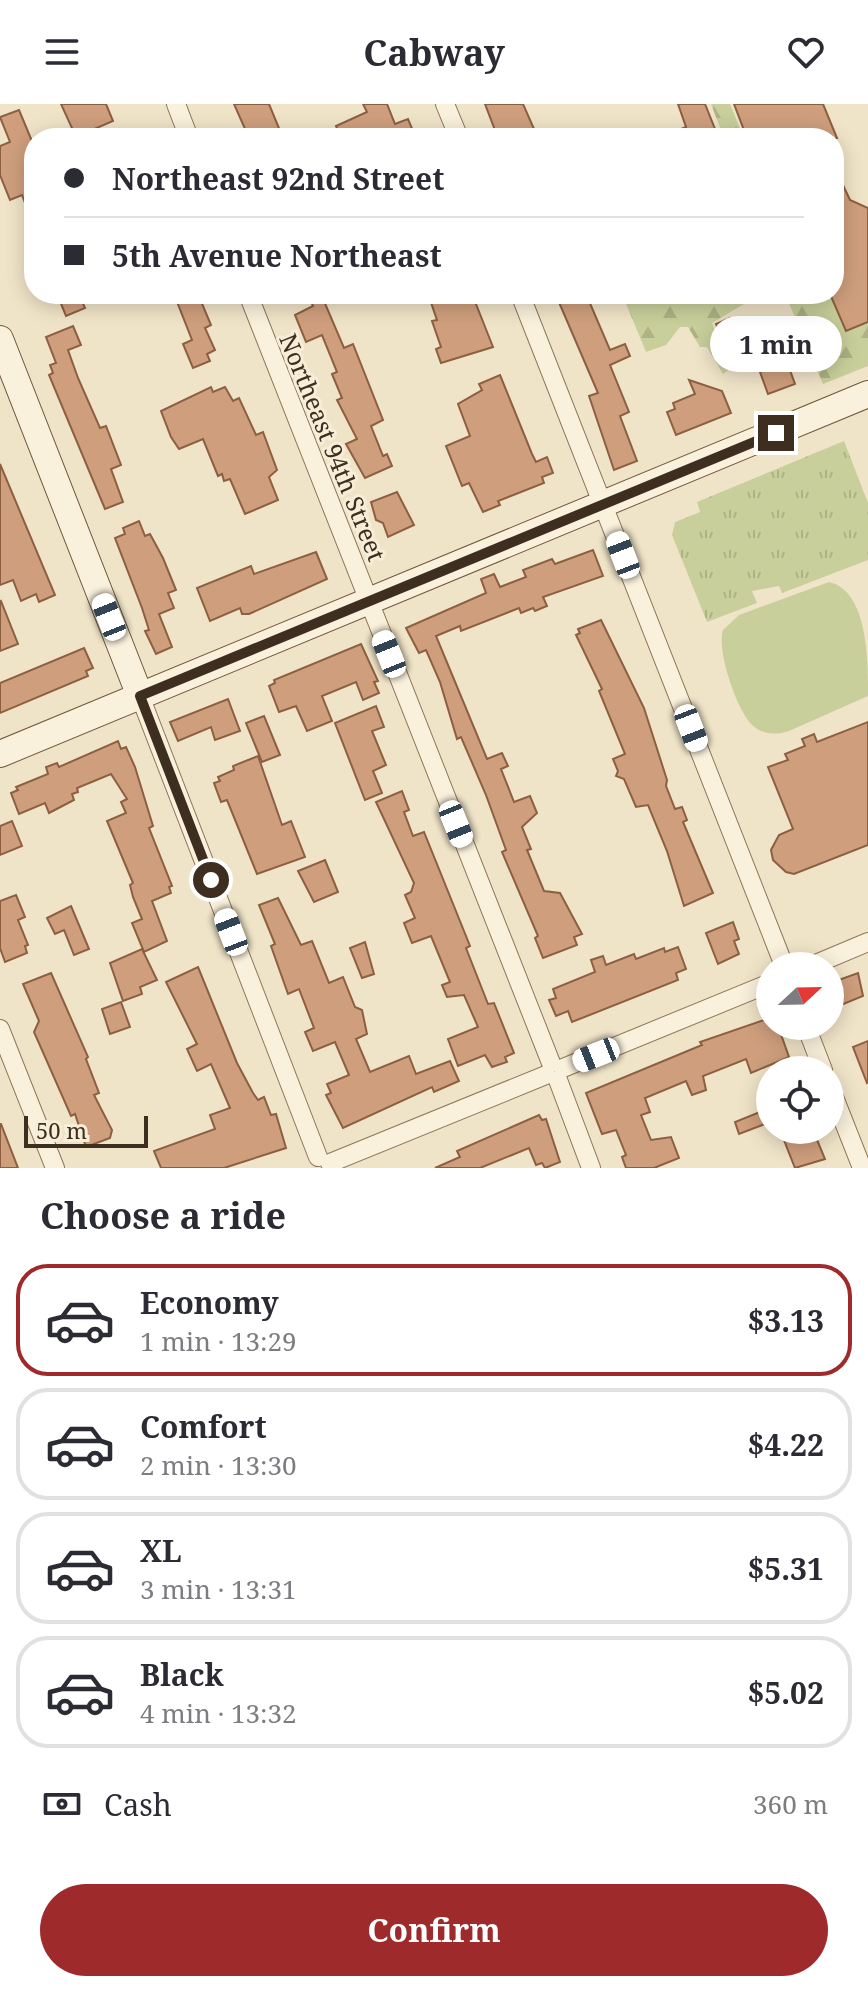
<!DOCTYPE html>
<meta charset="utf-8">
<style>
:root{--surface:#fff;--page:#f2f2f3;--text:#2b2b33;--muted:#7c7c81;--line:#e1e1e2;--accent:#9e2a2b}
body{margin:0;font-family:"Noto Serif",serif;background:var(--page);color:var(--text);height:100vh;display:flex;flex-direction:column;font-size:30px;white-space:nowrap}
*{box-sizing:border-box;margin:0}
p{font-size:26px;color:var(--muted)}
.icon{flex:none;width:44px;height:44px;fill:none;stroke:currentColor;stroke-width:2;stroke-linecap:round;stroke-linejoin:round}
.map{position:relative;height:1064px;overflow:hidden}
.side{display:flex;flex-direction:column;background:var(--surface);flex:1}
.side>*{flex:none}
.hud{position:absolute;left:24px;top:24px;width:820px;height:176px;border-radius:32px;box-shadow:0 4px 20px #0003;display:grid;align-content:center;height:176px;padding:0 40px;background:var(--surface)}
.needle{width:52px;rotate:68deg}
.buttons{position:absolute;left:756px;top:848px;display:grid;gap:16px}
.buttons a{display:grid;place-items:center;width:88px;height:88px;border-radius:50%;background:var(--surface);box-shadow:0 4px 20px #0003;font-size:40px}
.scale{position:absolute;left:24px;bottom:20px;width:124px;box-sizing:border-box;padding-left:8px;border:4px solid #3d2e20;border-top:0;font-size:22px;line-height:28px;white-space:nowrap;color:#3d2e20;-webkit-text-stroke:6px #f7eed8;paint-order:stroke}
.end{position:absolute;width:36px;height:36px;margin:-18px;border:10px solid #3d2e20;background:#fff;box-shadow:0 0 0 4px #fff}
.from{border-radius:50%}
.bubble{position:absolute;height:56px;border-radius:28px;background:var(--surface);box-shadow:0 4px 20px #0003;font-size:26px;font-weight:700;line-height:56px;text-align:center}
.car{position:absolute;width:24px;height:48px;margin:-24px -12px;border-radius:10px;box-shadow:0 0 6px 2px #0007;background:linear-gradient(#fff 24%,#345 0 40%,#fff 0 76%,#345 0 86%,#fff 0)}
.hud b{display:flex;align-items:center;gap:28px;height:76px;font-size:30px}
.hud b+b{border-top:2px solid var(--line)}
.hud i{width:20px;height:20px;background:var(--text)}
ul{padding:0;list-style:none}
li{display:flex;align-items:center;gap:24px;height:112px;margin:0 16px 12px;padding:0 24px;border:4px solid var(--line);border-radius:32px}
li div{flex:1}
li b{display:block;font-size:30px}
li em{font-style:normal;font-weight:700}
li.active{border-color:var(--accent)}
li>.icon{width:72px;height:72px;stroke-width:1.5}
h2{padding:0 40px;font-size:36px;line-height:96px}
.pay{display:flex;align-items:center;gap:20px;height:88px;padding:0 40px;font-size:30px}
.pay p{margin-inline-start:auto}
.action{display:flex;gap:16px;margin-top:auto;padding:16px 40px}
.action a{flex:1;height:92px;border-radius:48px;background:var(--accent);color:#fff;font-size:32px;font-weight:700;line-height:92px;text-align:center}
header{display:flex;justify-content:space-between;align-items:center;height:104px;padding:0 40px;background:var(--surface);font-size:36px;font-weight:700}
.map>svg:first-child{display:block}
</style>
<header><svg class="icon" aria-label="menu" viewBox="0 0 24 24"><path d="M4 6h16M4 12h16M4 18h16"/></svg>Cabway<svg class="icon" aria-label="heart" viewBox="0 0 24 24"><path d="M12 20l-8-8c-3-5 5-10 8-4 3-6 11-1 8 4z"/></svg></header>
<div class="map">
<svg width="868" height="1064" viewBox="0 0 868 1064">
<defs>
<pattern id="forest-firs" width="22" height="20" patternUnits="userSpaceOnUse" patternTransform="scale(2)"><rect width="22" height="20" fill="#c9cf9b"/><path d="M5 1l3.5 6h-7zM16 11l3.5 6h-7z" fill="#aeb285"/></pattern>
<pattern id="park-tufts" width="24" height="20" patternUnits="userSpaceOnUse" patternTransform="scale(2)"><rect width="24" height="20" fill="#c9cf9b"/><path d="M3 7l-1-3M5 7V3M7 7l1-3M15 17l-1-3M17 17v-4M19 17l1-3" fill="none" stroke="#aeb285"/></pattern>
</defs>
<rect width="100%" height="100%" fill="#f0e4c8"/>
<path fill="#c9cf9b" d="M829,478c39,9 39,78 39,114l-79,35c-13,4 -25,4 -36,-5 -16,-14 -37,-77 -30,-96l16,-15z"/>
<g fill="url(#forest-firs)">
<polygon points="711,0 730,0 744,34 724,34"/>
<polygon points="622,190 761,190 712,219 730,265 723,270 707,243 700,243 688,223 680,223 666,241 646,248"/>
<polygon points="785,190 830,190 846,227 868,218 868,262 823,280"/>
</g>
<polygon fill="url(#park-tufts)" points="844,337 868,399 868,456 782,489 779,482 752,487 757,499 707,518 672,431 675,418 700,408 697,398"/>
<g fill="#cf9f7d" stroke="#8d5f41" stroke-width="2">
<polygon points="61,0 106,0 113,17 76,33"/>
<polygon points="234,0 269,0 283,34 249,34"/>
<polygon points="363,0 387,0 395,20 408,15 416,34 341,34 336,22 367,8"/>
<polygon points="485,0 523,0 538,34 498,34"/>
<polygon points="678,0 705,0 715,25 691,34 659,34 686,23"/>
<polygon points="734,0 823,0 837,34 747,34"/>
<polygon points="19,6 34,42 33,120 22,91 10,96 0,71 0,42 10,38 0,13"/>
<polygon points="834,62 850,96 868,104 868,218 846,227 830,190 834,190"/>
<polygon points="57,190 79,190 85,204 66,212"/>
<polygon points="174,190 198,190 211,221 205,224 215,246 207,250 210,257 193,264 183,240 192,236"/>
<polygon points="308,190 321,190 344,244 353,240 383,316 371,322 383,352 387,350 392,362 365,374 346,340 357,335 337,296 342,294 332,270 337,268 322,231 306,238 295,211 313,202"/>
<polygon points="428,190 472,190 493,243 441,259 436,245 441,243 432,217 437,216"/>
<polygon points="573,190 586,190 610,246 625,240 630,252 610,261 629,308 620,312 637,357 614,366 589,292 598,289 558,196"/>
<polygon points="730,214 741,239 727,245 716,220"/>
<polygon points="73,222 81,241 68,246 78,274 100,324 106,322 121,361 111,365 123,398 105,405 49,271 53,269 50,261 56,259 46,233"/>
<polygon points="787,258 795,280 768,290 760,268"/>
<polygon points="500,271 532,350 536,358 547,353 553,369 542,373 544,379 498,397 500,401 483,408 469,379 462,382 446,342 470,332 458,300 482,286 479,280"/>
<polygon points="689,276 722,287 731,309 676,331 667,308 675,305 673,299 695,290"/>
<polygon points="211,283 213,288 225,283 233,297 239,294 256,331 263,328 277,366 269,373 278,396 245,410 230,375 224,377 222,370 218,372 203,335 179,345 171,333 161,307"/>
<polygon points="0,360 55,491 39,498 36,490 21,497 13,476 0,481"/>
<polygon points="397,388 414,421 388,433 383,419 376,416 371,398"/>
<polygon points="139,417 145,432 150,430 163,454 176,486 168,489 174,504 159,510 172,543 156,550 145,527 149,526 142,504 115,434 125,430 123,424"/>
<polygon points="593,446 603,472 543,493 547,502 535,507 533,504 521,509 519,504 461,527 460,522 436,532 487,655 502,649 508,662 501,665 514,698 530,692 537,709 522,723 531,745 527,746 544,787 560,789 582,830 574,833 577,841 543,854 535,834 538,832 502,748 506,746 486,691 461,633 457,635 440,578 426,546 419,549 406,524 486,489 481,475 494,470 500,483 526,473 523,466 552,455 555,460"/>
<polygon points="316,448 327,475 249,510 242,510 240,504 210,517 197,484 251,462 254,470"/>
<polygon points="1,497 18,540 0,547 0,498"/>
<polygon points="601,516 644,604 667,676 666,682 675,705 682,703 687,716 683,718 713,789 684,802 667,747 648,701 636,703 624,675 616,672 618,667 613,655 625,650 599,587 602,585 576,531 580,529 578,525"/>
<polygon points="361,540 378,577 374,578 379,589 363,596 356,578 322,592 332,617 307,627 296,602 279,608 269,582 275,579 274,576"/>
<polygon points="84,544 93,564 86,567 88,572 0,609 0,579"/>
<polygon points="228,595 240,627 215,636 211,623 178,637 170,618"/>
<polygon points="376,602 384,623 372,627 386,661 373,667 382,689 365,696 335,619"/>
<polygon points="264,612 280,651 262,658 246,619"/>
<polygon points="868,618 868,741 794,770 786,768 773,756 771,746 779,731 793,725 768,663 788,656 785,650 805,642 802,635 814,630 817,638"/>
<polygon points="118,637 121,645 126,643 135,663 153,722 149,724 172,782 169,783 171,789 152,797 167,837 144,848 132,819 142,815 133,793 130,781 133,779 107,717 126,709 121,698 127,695 111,670 77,684 78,688 72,690 74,696 49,709 45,699 19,710 11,689 18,686 16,683 48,670 46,663 57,659 59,663"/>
<polygon points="258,652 282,721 291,717 305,753 257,770 227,696 221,698 214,679 220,677 218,673 234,666 233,662"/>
<polygon points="402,687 409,706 404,708 413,732 424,728 470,842 466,844 488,900 494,899 514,949 505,953 507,958 492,963 485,951 458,962 448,935 478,923 464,891 447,893 442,881 450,878 431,832 412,839 404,819 415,814 405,791 411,788 414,779 376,698"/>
<polygon points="12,717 22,742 0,751 0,722"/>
<polygon points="325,756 338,788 314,798 298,767"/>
<polygon points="16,791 25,813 18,816 28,841 25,842 27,849 5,858 0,844 0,797"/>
<polygon points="278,794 301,841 312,837 329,879 343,873 355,903 362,906 367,930 356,935 370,968 409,952 416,970 450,957 459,977 434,988 432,983 343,1024 326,991 331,989 327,980 349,971 335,938 313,947 305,928 314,924 299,885 288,890 271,842 275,840 259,801"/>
<polygon points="71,802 89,845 74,851 64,826 55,830 47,814"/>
<polygon points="733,818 739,835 734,837 739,850 718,860 706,829"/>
<polygon points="365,838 374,870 362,874 350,844"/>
<polygon points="678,843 686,865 676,869 678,876 572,918 568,907 556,912 549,896 556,894 553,885 595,868 591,856 603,852 606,861 634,850 636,855 664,844 665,848"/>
<polygon points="142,845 157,876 140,883 142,890 123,897 110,859"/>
<polygon points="198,863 237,959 253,989 258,996 264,993 271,1011 276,1010 286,1044 224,1064 161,1064 154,1047 215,1025 210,1011 230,1004 211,960 197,967 187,945 197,940 166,878"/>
<polygon points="51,869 88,953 86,955 99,989 94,991 112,1026 110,1034 86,1043 75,1010 71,1012 34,928 39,917 23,880"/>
<polygon points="858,869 863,892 841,901 831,883 833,878"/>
<polygon points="121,898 130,923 110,930 102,905"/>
<polygon points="770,914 770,922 778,922 789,953 751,969 746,955 703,972 706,986 692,991 686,977 645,994 650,1008 641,1011 651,1036 671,1033 679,1054 654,1064 626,1064 622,1053 626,1051 616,1026 602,1030 586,989 702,941 700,938"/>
<polygon points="868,937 868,978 867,979 853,943"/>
<polygon points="770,1004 770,1018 739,1030 735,1018"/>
<polygon points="539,1011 542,1016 546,1015 560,1058 545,1064 542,1059 536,1061 529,1044 480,1064 435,1064 460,1053 457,1047"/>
<polygon points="0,1020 1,1020 18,1064 0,1064"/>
<polygon points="780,1026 813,1026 825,1055 795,1064"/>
</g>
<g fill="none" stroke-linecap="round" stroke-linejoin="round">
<g stroke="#8d765c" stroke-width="20">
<g id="street">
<polyline points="176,0 189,34"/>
<polyline points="445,0 459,34"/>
<polyline points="248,190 551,959"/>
<polyline points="520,190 783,859 789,862"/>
<polyline points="140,592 318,1053"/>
<polyline points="811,862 868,838"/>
<polyline points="806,922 823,966"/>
<polyline points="0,925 55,1064"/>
<polyline points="563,964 770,879"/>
<polyline points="558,976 591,1064"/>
<polyline points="830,983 862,1064"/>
<polyline points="330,1059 546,971"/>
</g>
</g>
<g stroke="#6f573f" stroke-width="28">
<g id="secondary">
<polyline points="0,235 140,592"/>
<polyline points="0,650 868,290"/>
</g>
</g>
<use href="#street" stroke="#faf1dc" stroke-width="18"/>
<use href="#secondary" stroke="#faf1dc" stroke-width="26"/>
</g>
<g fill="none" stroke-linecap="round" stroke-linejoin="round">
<polyline stroke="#3d2e20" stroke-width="10" points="211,776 140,592 776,329"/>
</g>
<g text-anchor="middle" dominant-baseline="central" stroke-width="6" stroke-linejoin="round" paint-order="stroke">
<g font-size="24" fill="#3d2e20" stroke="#f7eed8">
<text transform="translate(333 343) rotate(68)">Northeast 94th Street</text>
</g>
</g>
</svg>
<div class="buttons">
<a><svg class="needle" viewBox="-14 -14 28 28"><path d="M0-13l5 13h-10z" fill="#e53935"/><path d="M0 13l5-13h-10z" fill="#7c7c81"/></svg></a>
<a><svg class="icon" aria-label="locate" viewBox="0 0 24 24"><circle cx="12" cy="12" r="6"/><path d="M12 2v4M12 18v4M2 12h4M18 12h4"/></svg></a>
</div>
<div class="scale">50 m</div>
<i class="end from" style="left:211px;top:776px"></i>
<i class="end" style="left:776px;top:329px"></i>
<div class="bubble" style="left:710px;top:212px;width:132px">1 min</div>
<i class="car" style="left:623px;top:451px;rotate:339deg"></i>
<i class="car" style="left:109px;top:513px;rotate:338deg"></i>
<i class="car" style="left:389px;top:550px;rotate:338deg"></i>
<i class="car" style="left:691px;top:624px;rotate:159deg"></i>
<i class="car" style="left:456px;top:720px;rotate:158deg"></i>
<i class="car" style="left:231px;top:828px;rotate:339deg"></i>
<i class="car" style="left:596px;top:951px;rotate:248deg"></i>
<div class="hud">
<b><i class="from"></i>Northeast 92nd Street</b>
<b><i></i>5th Avenue Northeast</b>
</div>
</div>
<section class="side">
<h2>Choose a ride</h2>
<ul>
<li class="active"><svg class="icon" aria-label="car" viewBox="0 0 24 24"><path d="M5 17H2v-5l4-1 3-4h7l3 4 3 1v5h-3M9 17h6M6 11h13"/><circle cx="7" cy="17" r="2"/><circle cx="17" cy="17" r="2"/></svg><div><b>Economy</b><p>1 min · 13:29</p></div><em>$3.13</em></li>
<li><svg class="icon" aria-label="car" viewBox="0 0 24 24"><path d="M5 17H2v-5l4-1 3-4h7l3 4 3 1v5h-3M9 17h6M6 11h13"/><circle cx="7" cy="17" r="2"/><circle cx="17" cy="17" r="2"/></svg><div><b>Comfort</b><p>2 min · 13:30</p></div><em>$4.22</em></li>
<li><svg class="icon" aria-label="car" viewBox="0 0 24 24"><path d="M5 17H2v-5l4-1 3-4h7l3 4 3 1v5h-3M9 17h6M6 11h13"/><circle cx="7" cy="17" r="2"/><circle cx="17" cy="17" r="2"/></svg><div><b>XL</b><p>3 min · 13:31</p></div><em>$5.31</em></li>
<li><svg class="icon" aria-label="car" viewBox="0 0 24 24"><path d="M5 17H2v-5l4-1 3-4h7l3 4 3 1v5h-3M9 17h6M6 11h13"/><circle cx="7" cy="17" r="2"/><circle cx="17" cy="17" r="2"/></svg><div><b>Black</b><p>4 min · 13:32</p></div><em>$5.02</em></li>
</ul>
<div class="pay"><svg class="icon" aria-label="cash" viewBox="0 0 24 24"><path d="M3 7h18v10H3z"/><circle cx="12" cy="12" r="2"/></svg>Cash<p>360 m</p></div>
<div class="action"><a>Confirm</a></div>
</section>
